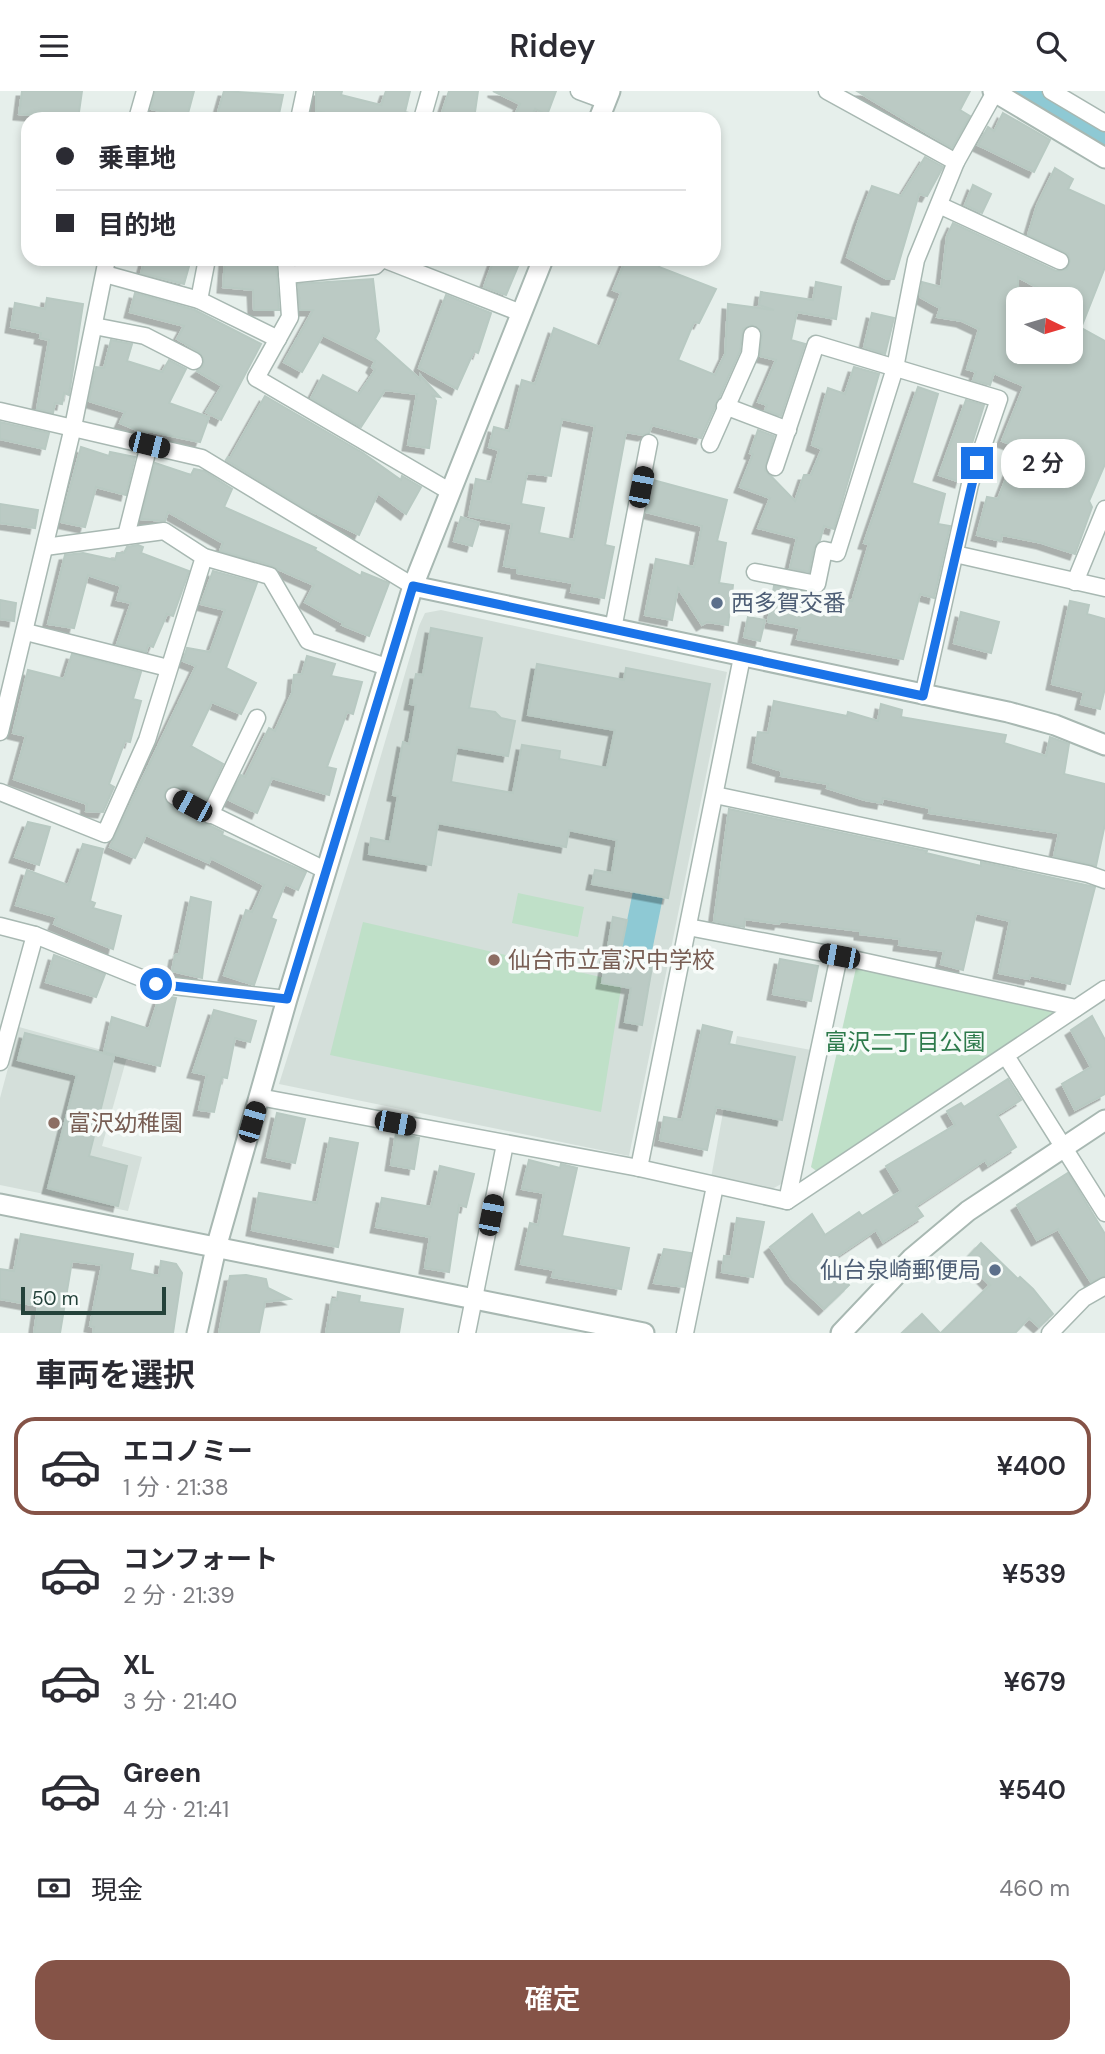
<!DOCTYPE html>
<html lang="ja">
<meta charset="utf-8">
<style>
:root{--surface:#fff;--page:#f2f2f3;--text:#2b2b33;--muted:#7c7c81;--line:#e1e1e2;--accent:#855347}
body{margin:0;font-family:"DM Sans","Noto Sans JP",sans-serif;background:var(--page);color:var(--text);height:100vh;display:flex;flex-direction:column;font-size:26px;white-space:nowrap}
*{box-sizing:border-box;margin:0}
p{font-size:23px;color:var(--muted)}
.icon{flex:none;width:38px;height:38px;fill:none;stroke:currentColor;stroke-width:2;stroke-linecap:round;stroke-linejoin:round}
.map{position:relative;height:1242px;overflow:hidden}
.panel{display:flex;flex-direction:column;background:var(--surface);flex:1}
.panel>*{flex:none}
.guide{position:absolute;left:21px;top:21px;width:700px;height:154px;border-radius:21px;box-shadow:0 4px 10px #0003;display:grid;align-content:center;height:154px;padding:0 35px;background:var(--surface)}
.needle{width:46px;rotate:95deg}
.buttons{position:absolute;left:1006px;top:196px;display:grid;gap:14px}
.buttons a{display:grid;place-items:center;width:77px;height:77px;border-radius:14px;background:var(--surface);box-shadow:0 4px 10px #0003;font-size:35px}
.scale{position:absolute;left:21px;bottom:18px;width:145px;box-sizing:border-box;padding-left:7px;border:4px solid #24423a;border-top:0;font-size:19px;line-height:24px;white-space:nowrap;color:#24423a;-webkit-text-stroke:5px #f7fbf9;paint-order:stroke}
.end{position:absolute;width:32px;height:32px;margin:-16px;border:9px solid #1a73e8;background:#fff;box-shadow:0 0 0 4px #fff}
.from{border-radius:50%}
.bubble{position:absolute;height:49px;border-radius:21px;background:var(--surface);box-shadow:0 4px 10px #0003;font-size:23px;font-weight:600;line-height:49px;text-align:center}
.car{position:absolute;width:21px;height:42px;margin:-21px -10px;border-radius:9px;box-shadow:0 0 5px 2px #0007;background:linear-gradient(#222 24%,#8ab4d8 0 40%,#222 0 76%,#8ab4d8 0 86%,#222 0)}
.guide b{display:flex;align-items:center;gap:24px;height:66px;font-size:26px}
.guide b+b{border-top:2px solid var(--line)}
.guide i{width:18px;height:18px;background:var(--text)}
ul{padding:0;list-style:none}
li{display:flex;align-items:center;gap:21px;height:98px;margin:0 14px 10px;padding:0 21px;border:4px solid transparent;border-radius:21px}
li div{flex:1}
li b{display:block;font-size:26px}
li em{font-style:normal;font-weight:600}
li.current{border-color:var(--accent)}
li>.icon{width:63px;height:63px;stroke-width:1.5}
h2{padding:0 35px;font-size:32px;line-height:84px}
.pay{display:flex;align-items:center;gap:18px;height:77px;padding:0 35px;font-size:26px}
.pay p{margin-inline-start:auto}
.cta{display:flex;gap:14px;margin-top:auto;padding:14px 35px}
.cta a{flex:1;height:80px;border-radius:21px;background:var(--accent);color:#fff;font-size:28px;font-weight:600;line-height:80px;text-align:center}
header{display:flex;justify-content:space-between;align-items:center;height:91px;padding:0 35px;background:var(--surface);font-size:32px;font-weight:600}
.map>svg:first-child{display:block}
</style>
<header><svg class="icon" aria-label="menu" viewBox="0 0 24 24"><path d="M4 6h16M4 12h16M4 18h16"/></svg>Ridey<svg class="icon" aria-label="search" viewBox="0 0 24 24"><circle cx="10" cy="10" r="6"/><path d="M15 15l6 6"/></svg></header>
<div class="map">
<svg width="1105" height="1242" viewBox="0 0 1105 1242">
<defs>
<filter id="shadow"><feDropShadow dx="-5.5" dy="5.5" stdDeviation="0" flood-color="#0004"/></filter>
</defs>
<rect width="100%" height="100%" fill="#e6efeb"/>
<g fill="#d4dfda">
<polygon points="441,519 727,581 629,1065 279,993 357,746 419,535 425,522"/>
<polygon points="19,936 127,966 102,1055 142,1066 128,1120 0,1094 0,1007"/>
<polygon points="737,945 811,959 783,1092 772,1098 711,1087"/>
</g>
<g fill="#bfe0c8">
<polygon points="518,802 584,816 578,846 512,832"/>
<polygon points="363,831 622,891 601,1021 330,964"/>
<polygon points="856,877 1055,918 1056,924 819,1082 811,1076"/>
</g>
<polygon fill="#8ec9d4" points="633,800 663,806 649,875 619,869"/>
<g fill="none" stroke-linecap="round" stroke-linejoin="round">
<polyline stroke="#8ec9d4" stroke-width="35" points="1024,0 1105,47"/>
</g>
<g fill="#bbcac4" stroke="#b8c9c2" stroke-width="2" fill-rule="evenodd" filter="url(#shadow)">
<polygon points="22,0 82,0 78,28 19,23"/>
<polygon points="155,0 194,0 187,26 151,18"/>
<polygon points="224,0 283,4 278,28 216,28"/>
<polygon points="316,0 342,0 341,4 381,14 386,0 410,0 405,21 413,23 412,28 352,28 316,20"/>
<polygon points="449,0 478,0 474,28 440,28"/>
<polygon points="493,0 556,0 547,24 535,18 531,28 513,28 520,13"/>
<polygon points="857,0 970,0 960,19 970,25 952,57"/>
<polygon points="1003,22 1050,49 1034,81 978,54 988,36 994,40"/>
<polygon points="925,66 943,76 927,105 919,103 894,188 887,188 847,166 859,129 872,95 901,105"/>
<path d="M1055,77l18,11 -5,10 37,17v61l-24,61 24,13v123l-16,37 3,6 -17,47 -33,-11 -40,-8 -1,6 -24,-6 10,-38 11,2 20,-52 -16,-6 22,-55 -30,-13 -4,12 -17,-5 3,-8 -9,-3 12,-40 -17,-8 -25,-4 3,-9 -20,-11 2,-15 19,5 6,-51 6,-13 103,48 11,-2 3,-8 -2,-7 -40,-19 9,-30zM1018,186l41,22h12v53h-53z"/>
<polygon points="973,94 991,103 982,122 965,114"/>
<polygon points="145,168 191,168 184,193 141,182"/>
<polygon points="225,168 251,168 251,174 276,173 279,219 254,219 253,199 223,196"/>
<polygon points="494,168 521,168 506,204 484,196"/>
<path d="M626,168h36l-3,8 57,22 -17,34 -5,-1 -16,38 37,15 10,-21 3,-50 46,6 -15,-5 2,-13 52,8 3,-18 25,5 -5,32 -39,-7 -6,28 14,4 -24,72 -16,-6 2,-5 -9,-3 18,-42 -16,-4 2,-25 -10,-6 -9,4 -3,22 -39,87 -49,-13 -3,8 -6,2 -17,-3 -21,113 9,2 -10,51 -33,-6 2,-9 -56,-10v-5l-13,-2 8,-42 -43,-8 7,-37 15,3 8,-32 -10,-3 5,-20 15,4 13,-51 13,4 19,-56 46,19 21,-54 -8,-3zM562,328l33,7 -21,114 -35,-7 5,-25 -23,-4 6,-31 24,3z"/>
<polygon points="373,188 379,240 375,248 420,288 420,284 440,306 433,305 436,310 429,357 408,354 417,303 385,299 361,336 311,307 323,284 359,303 375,279 372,276 375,270 323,244 302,281 284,271 313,219 300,219 298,193"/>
<polygon points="135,202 195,219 261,253 221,329 206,321 222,295 197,280 203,275 204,269 199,261 177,248 184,235 130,221"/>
<polygon points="446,204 491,222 478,262 474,260 457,298 419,277"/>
<polygon points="47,207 83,213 69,304 64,302 62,313 55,312 53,322 37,318 49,249 40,247 41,242 11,236 15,212 45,218"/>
<polygon points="872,222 894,227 885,263 864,256"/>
<polygon points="111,249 132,253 127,270 162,281 169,269 186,278 169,312 209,326 200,351 148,340 146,343 120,332 125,321 89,310 96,276 104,277"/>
<polygon points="854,276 879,283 834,438 824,435 820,449 814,457 809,481 790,477 797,447 758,437 770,407 740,396 753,363 750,362 758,339 774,345 765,379 795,410 804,384 811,384 822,358 812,354 828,297 845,303"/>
<polygon points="918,296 938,303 912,392 945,403 938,433 950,435 934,507 920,503 903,568 797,548 800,537 768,531 774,495 826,504 822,521 839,526 845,508 852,510 869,453 864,452"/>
<polygon points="265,305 363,362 401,389 402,385 421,396 406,423 378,402 359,444 301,415 226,369 228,366 230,367"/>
<polygon points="966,309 984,314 960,391 939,384"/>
<polygon points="0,331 49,342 45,358 0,348"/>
<polygon points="81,356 109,365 110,361 135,366 126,404 96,396 85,436 61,431"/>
<polygon points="155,372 191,384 194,378 204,380 232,398 224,416 316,457 315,459 361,485 362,481 389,492 369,545 342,534 343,532 305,511 314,494 264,472 220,460 223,452 168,421 165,430 141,428"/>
<polygon points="653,389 727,409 717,450 726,452 719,492 733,494 728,534 707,531 702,534 678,497 672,529 645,524 656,468 694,476 702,435 646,421"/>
<polygon points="0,413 38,419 35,437 0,432"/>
<polygon points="461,426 479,432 472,455 454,450"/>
<polygon points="138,454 143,456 141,462 189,480 173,525 167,523 153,556 148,554 146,561 117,553 131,512 117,509 121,495 88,484 74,537 48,533 65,464 83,462 115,469 117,462 124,462 127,456"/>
<polygon points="213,480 257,492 226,577 256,592 241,623 212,611 191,655 223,673 206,709 174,695 165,700 164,706 169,714 223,741 222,744 306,781 298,799 285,793 271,827 276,829 254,894 224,884 246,819 252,821 264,794 211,767 209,772 146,744 135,767 110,756 196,575 183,570 187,557 210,561 225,519 201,513"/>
<polygon points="0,509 16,512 14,530 0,528"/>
<polygon points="1070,510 1089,514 1087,523 1105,528 1105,597 1100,618 1081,613 1084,601 1052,593"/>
<polygon points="961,521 999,531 991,562 954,552"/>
<polygon points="748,526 765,529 760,550 744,546"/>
<polygon points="431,537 482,547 469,617 495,621 501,627 515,630 508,665 457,656 451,691 513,702 522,654 560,660 559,668 607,677 615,639 528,624 537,573 624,589 626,577 710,593 668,807 592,793 595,779 612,782 617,749 569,739 566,756 438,732 431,774 369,763 371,747 390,751 398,705 393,704 403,651 409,653 416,614 410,613 416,583 423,584"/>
<polygon points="72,563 141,581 133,608 141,610 130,651 125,650 109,693 114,696 103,721 86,720 87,713 14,688 26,645 13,642 28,579 64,588"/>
<polygon points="307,565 335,573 331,585 362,591 353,623 347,621 327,676 336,678 329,704 272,687 257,722 229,709 241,684 245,686 269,637 275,640 292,602 294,584 302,583"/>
<polygon points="774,610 847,625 848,621 878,630 881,613 902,619 901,626 1006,644 1004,652 1046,665 1050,646 1069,653 1064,683 1105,693 1105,733 1096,775 1054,765 1059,742 929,722 930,717 883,707 882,712 865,709 827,697 828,693 781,685 782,680 753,671 758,641 768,642"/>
<polygon points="729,718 927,760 926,762 981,775 981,771 1095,796 1070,893 1030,884 1029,888 999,882 1010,830 976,822 963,879 941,873 944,860 899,854 900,848 860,843 860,840 780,830 779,833 745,828 744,836 714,830"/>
<polygon points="28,731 50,736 39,774 15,766"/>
<polygon points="83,753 103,758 90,810 95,812 93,817 121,825 113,858 54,833 57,826 16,814 27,779 68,794"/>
<polygon points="191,806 211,811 202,887 172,880 175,864 179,863"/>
<polygon points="613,826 627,829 619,869 652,876 642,934 625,931 631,897 602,892"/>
<polygon points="54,864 105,883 96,906 46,891"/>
<polygon points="780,868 818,875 811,910 773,903"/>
<polygon points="160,904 176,907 160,975 104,961 112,926 149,938"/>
<polygon points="214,919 256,930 250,951 235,947 227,987 222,986 214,1021 199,1019 207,984 193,981"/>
<polygon points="1092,925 1105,949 1105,1003 1075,1019 1062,993 1091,976 1071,939"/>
<polygon points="703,934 732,941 729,953 795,966 782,1029 716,1016 707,1059 660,1049 664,1026 682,1029"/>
<polygon points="25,942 114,965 89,1065 127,1075 118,1115 48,1097 77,984 18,969"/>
<polygon points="1008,988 1021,1009 997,1024 1016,1056 988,1074 985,1069 916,1115 923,1125 883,1151 876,1139 833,1168 849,1194 824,1218 791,1187 770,1156 812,1123 825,1144 859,1121 862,1125 901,1100 886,1075 955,1034 947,1020 961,1012 964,1016"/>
<polygon points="277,1022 305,1028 295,1072 267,1066"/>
<polygon points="396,1042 419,1047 414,1078 391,1074"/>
<polygon points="330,1047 358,1052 338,1156 252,1139 259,1102 317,1112"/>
<polygon points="529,1069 560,1077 561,1073 577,1077 562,1145 629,1157 621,1198 552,1186 554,1179 521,1173 530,1132 538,1134 544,1102 522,1098"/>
<polygon points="440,1075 474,1083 466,1116 459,1114 449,1181 425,1177 430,1146 376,1136 382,1107 431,1116"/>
<polygon points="1068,1082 1105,1143 1105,1185 1091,1191 1058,1138 1037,1149 1017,1114"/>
<polygon points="737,1127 764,1131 753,1186 722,1181 724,1165 731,1166"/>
<polygon points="21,1143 133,1163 130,1179 159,1185 161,1170 176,1173 182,1182 173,1242 93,1242 94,1236 90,1235 102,1174 72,1170 60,1242 34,1242 38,1215 0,1208 0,1178 14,1180"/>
<polygon points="981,1152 1018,1188 1020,1186 1033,1198 1053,1223 1039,1236 1029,1227 1015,1242 941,1242 990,1194 965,1169"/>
<polygon points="664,1158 691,1162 684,1196 654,1192"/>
<polygon points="246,1184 266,1188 268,1197 290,1208 265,1211 259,1242 219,1242 230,1185"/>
<polygon points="338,1201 360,1205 359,1211 403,1218 399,1242 326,1242 332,1208 337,1209"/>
<polygon points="922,1223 940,1242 902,1242"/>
</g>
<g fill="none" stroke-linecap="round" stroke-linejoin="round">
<g stroke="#a8b8b2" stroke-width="19">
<g id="minor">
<polyline points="579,0 606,10"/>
<polyline points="827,0 956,71"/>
<polyline points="1051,0 1105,32"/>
<polyline points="137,28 145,0"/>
<polyline points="299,28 305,0"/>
<polyline points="422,28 430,0"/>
<polyline points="939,114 1060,170"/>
<polyline points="286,168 290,226 256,287 449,400"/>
<polyline points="383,168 521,222"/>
<polyline points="105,183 199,209 278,248"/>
<polyline points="287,184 375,175 382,168"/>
<polyline points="199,209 207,168"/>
<polyline points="94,235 145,245 194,270"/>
<polyline points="725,315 788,339"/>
<polyline points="0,320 202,367 413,495"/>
<polyline points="710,353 750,263 752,244"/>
<polyline points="775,376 816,253 999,308 970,393 923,605"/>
<polyline points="126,445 149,354"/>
<polyline points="45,456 164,440 204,466 270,485 308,550 387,576"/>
<polyline points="955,463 1105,497"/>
<polyline points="755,481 817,493 824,459 837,462 895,277 916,169 956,71 995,1"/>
<polyline points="1075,491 1105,418"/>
<polyline points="613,538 649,352"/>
<polyline points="26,541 168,577"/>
<polyline points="0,641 73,336 107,168"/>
<polyline points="0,701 105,743 147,649 204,466"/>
<polyline points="715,704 1088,783 1105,789"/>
<polyline points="174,705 325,779"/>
<polyline points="210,724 257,627"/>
<polyline points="0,835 35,844 156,893 287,908"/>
<polyline points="688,836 839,865 1076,917"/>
<polyline points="1006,965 1105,1122"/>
<polyline points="0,971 35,844"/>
<polyline points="259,1006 639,1077 787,1110 1105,898"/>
<polyline points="639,1077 742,566"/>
<polyline points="787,1110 839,865"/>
<polyline points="467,1242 505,1053"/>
<polyline points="685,1242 715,1095"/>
<polyline points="1050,1242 1084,1207 1105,1195"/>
</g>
</g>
<g stroke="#a8b8b2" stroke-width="23">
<g id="tertiary">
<polyline points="993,0 1105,67"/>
<polyline points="599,28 610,0"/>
<polyline points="413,495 1008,621 1055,634 1105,654"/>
<polyline points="0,1113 644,1242"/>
<polyline points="197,1242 216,1157 287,908 413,495 543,168"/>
<polyline points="841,1242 912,1167 968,1120 1105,1029"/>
</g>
</g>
<use href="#minor" stroke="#fff" stroke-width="16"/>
<use href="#tertiary" stroke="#fff" stroke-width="19"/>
</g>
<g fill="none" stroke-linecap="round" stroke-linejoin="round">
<polyline stroke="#1a73e8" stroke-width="9" points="156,893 287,908 413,495 923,605 977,372"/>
</g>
<g fill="#5c6f8a" stroke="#f7fbf9" stroke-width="2.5">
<circle cx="717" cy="512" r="7"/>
<circle cx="995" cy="1179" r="7"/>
</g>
<g fill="#8d6e63" stroke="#f7fbf9" stroke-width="2.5">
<circle cx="494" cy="869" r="7"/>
<circle cx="54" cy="1032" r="7"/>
</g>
<g text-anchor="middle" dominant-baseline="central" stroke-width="7" stroke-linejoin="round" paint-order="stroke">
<g font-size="23" fill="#4e5e75" stroke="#f7fbf9" text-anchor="start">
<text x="731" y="512">西多賀交番</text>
<text x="981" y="1179" text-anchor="end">仙台泉崎郵便局</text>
</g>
<g font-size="23" fill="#785e54" stroke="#f7fbf9" text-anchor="start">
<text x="508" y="869">仙台市立富沢中学校</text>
<text x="68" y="1032">富沢幼稚園</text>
</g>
<g font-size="23" fill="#2d7a4b" stroke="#f7fbf9">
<text x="905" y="951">富沢二丁目公園</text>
</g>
</g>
</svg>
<div class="buttons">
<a><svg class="needle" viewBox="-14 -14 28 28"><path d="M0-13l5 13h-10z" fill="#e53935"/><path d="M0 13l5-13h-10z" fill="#7c7c81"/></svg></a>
</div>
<div class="scale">50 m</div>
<i class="end from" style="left:156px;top:893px"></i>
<i class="end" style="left:977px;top:372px"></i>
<div class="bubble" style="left:1001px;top:348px;width:84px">2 分</div>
<i class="car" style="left:149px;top:354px;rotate:104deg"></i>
<i class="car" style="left:641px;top:396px;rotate:11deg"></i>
<i class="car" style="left:192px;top:715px;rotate:298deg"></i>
<i class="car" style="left:839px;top:865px;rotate:281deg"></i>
<i class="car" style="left:252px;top:1031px;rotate:16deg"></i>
<i class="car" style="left:395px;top:1032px;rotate:101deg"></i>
<i class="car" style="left:491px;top:1124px;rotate:11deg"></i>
<div class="guide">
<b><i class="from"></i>乗車地</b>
<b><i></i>目的地</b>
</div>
</div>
<section class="panel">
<h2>車両を選択</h2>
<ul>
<li class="current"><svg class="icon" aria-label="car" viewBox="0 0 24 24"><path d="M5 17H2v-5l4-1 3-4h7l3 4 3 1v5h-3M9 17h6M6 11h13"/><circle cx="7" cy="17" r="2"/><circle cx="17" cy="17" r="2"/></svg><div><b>エコノミー</b><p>1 分 · 21:38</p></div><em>¥400</em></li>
<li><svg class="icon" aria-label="car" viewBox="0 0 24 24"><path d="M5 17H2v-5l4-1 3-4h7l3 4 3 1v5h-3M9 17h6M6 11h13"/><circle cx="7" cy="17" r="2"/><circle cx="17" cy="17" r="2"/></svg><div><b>コンフォート</b><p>2 分 · 21:39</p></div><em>¥539</em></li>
<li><svg class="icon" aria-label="car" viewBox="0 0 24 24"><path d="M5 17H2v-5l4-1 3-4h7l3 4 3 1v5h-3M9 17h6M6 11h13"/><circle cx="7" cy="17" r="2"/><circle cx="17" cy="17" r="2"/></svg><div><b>XL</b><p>3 分 · 21:40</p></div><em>¥679</em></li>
<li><svg class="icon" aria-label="car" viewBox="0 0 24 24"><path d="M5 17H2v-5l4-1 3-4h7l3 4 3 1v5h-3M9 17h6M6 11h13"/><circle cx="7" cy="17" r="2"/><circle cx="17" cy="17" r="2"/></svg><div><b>Green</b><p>4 分 · 21:41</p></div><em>¥540</em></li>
</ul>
<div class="pay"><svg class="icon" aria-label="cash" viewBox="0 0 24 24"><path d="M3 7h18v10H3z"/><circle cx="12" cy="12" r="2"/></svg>現金<p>460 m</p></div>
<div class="cta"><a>確定</a></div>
</section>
